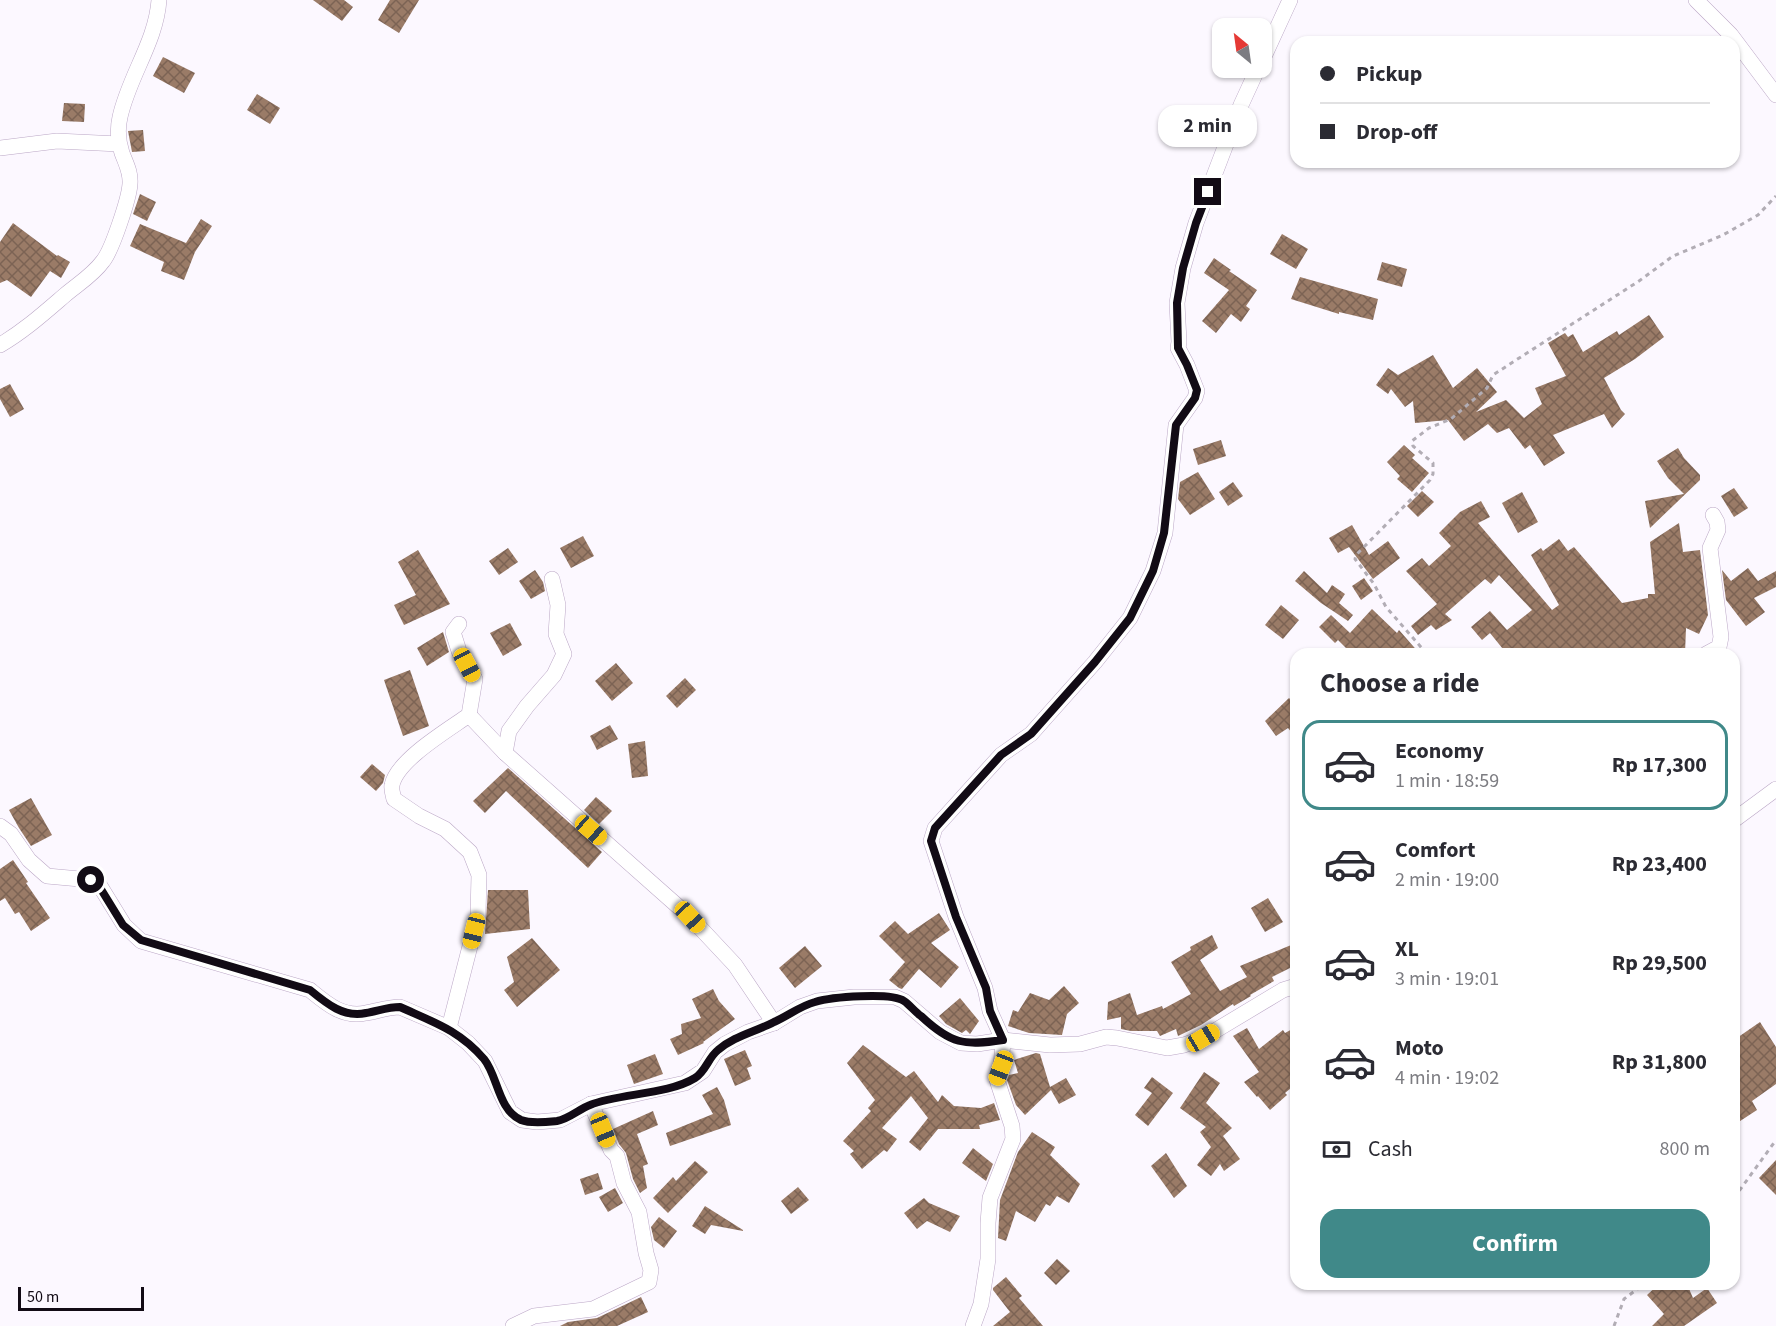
<!DOCTYPE html>
<meta charset="utf-8">
<style>
:root{--surface:#fff;--page:#f7f7f7;--text:#2b2b33;--muted:#7c7c81;--line:#e1e1e2;--accent:#408989}
body{margin:0;font-family:"Source Sans 3",sans-serif;background:var(--page);color:var(--text);height:100vh;display:flex;flex-direction:column;font-size:22px;white-space:nowrap}
*{box-sizing:border-box;margin:0}
p{font-size:20px;color:var(--muted)}
.icon{flex:none;width:33px;height:33px;fill:none;stroke:currentColor;stroke-width:2;stroke-linecap:round;stroke-linejoin:round}
.map{position:relative;flex:1;overflow:hidden}
.details{position:absolute;left:1290px;top:648px;width:450px;height:642px;display:flex;flex-direction:column;background:var(--surface);border-radius:18px;box-shadow:0 2px 4px #0004}
.details>*{flex:none}
.banner{position:absolute;left:1290px;top:36px;width:450px;height:132px;border-radius:18px;box-shadow:0 2px 4px #0004;display:grid;align-content:center;height:132px;padding:0 30px;background:var(--surface)}
.needle{width:39px;rotate:331deg}
.buttons{position:absolute;left:1212px;top:18px;display:grid;gap:12px}
.buttons a{display:grid;place-items:center;width:60px;height:60px;border-radius:12px;background:var(--surface);box-shadow:0 2px 4px #0004;font-size:30px}
.scale{position:absolute;left:18px;bottom:15px;width:126px;box-sizing:border-box;padding-left:6px;border:3px solid #120b15;border-top:0;font-size:16px;line-height:21px;white-space:nowrap;color:#120b15;-webkit-text-stroke:4px #fcf8ff;paint-order:stroke}
.end{position:absolute;width:27px;height:27px;margin:-14px;border:8px solid #120b15;background:#fff;box-shadow:0 0 0 3px #fff}
.from{border-radius:50%}
.bubble{position:absolute;height:42px;border-radius:18px;background:var(--surface);box-shadow:0 2px 4px #0004;font-size:20px;font-weight:700;line-height:42px;text-align:center}
.car{position:absolute;width:18px;height:36px;margin:-18px -9px;border-radius:8px;box-shadow:0 0 4px 2px #0007;background:linear-gradient(#f5c518 24%,#345 0 40%,#f5c518 0 76%,#345 0 86%,#f5c518 0)}
.banner b{display:flex;align-items:center;gap:21px;height:57px;font-size:22px}
.banner b+b{border-top:2px solid var(--line)}
.banner i{width:15px;height:15px;background:var(--text)}
ul{padding:0;list-style:none}
li{display:flex;align-items:center;gap:18px;height:90px;margin:0 12px 9px;padding:0 18px;border:3px solid transparent;border-radius:18px}
li div{flex:1}
li b{display:block;font-size:22px}
li em{font-style:normal;font-weight:700}
li.active{border-color:var(--accent)}
li>.icon{width:54px;height:54px;stroke-width:1.5}
h2{padding:0 30px;font-size:27px;line-height:72px}
.pay{display:flex;align-items:center;gap:15px;height:66px;padding:0 30px;font-size:22px}
.pay p{margin-inline-start:auto}
.primary-button{display:flex;gap:12px;margin-top:auto;padding:12px 30px}
.primary-button a{flex:1;height:69px;border-radius:18px;background:var(--accent);color:#fff;font-size:24px;font-weight:700;line-height:69px;text-align:center}
.map>svg:first-child{display:block}
</style>
<div class="map">
<svg width="1776" height="1326" viewBox="0 0 1776 1326">
<defs>
<pattern id="building-cross-hatch" width="8" height="8" patternUnits="userSpaceOnUse" patternTransform="scale(1.5)"><rect width="8" height="8" fill="#9a7b67"/><path d="M0 0l8 8M0 8l8-8" fill="none" stroke="#7c6354"/></pattern>
</defs>
<rect width="100%" height="100%" fill="#fcf8ff"/>
<g fill="url(#building-cross-hatch)">
<polygon points="313,0 344,0 353,7 342,21"/>
<polygon points="390,0 419,0 399,33 378,20"/>
<polygon points="163,57 195,73 184,93 153,76"/>
<polygon points="257,94 280,108 270,124 247,110"/>
<polygon points="64,103 85,104 84,122 62,121"/>
<polygon points="143,130 145,151 132,152 128,131"/>
<polygon points="140,194 156,202 147,221 133,214"/>
<polygon points="201,219 212,226 195,252 184,280 161,271 164,262 130,246 140,224 186,243"/>
<polygon points="13,223 57,256 58,255 70,262 61,278 50,271 31,297 7,280 0,283 0,242"/>
<polygon points="1282,234 1308,249 1296,269 1270,254"/>
<polygon points="1214,258 1231,270 1229,271 1257,290 1246,306 1250,309 1241,322 1231,314 1216,333 1202,321 1229,290 1204,273"/>
<polygon points="1382,262 1407,269 1402,287 1377,280"/>
<polygon points="1300,277 1378,299 1373,320 1339,312 1339,314 1291,299"/>
<polygon points="1649,315 1664,337 1635,359 1604,378 1621,410 1625,414 1612,428 1604,414 1553,435 1565,453 1544,466 1530,445 1525,449 1509,428 1497,433 1488,424 1464,441 1448,420 1415,423 1413,401 1405,407 1391,389 1388,394 1376,385 1388,368 1398,375 1433,355 1453,388 1477,368 1497,392 1476,412 1506,400 1524,418 1542,404 1535,388 1566,376 1548,343 1565,333 1568,337 1573,334 1583,352 1617,331 1619,335"/>
<polygon points="10,384 24,409 10,417 0,399 0,389"/>
<polygon points="1221,440 1226,456 1198,465 1193,449"/>
<polygon points="1404,445 1415,455 1412,458 1429,473 1412,492 1397,479 1400,476 1387,462"/>
<polygon points="1678,448 1684,458 1700,475 1700,480 1650,528 1645,501 1684,494 1668,478 1657,461"/>
<polygon points="1198,472 1215,499 1190,515 1178,499 1180,482"/>
<polygon points="1233,482 1243,496 1228,506 1219,492"/>
<polygon points="1734,488 1748,508 1734,517 1721,496"/>
<polygon points="1422,491 1434,502 1418,517 1407,506"/>
<polygon points="1522,492 1538,522 1518,533 1502,503"/>
<polygon points="1481,501 1490,517 1478,523 1552,610 1559,605 1531,555 1541,548 1543,551 1559,539 1568,551 1574,547 1622,603 1648,598 1648,594 1655,594 1650,542 1679,523 1683,552 1700,550 1708,615 1699,634 1686,628 1685,654 1507,654 1490,633 1482,640 1471,627 1490,611 1507,630 1532,610 1499,575 1491,584 1485,579 1445,614 1452,620 1436,630 1431,625 1418,635 1411,626 1437,604 1406,571 1422,558 1429,566 1451,546 1439,533 1460,512"/>
<polygon points="1352,525 1369,555 1388,541 1400,558 1373,579 1349,547 1338,553 1329,538"/>
<polygon points="583,536 594,556 571,568 560,548"/>
<polygon points="508,548 518,562 499,575 489,561"/>
<polygon points="418,550 450,604 404,625 394,605 416,595 398,562"/>
<polygon points="1748,568 1758,581 1776,571 1776,587 1754,598 1765,612 1746,626 1726,600 1722,570 1731,581"/>
<polygon points="535,570 543,582 545,591 531,599 519,581"/>
<polygon points="1304,571 1327,593 1332,585 1345,594 1339,603 1353,615 1348,621 1321,603 1295,581"/>
<polygon points="1364,578 1373,591 1361,600 1352,586"/>
<polygon points="1281,605 1299,620 1283,639 1265,625"/>
<polygon points="1372,609 1397,633 1399,630 1420,654 1352,654 1338,640 1335,643 1319,627 1331,615 1350,633"/>
<polygon points="510,623 522,645 503,656 490,633"/>
<polygon points="443,632 449,652 427,666 417,648"/>
<polygon points="616,663 633,683 612,701 595,681"/>
<polygon points="410,670 429,726 403,736 384,680"/>
<polygon points="685,678 696,690 677,708 666,696"/>
<polygon points="1289,698 1296,705 1296,738 1288,728 1276,736 1265,721"/>
<polygon points="610,725 618,739 597,750 590,736"/>
<polygon points="645,741 648,776 632,778 628,744"/>
<polygon points="372,764 385,775 383,783 376,791 360,777"/>
<polygon points="508,768 602,852 588,868 506,791 485,813 473,801"/>
<polygon points="596,797 612,811 599,824 584,810"/>
<polygon points="31,798 52,835 31,846 19,828 9,810"/>
<polygon points="13,860 28,882 26,883 50,918 31,931 19,912 15,914 5,898 0,901 0,869"/>
<polygon points="488,890 528,890 530,929 485,934"/>
<polygon points="1268,898 1283,922 1265,932 1251,908"/>
<polygon points="939,913 950,930 931,943 959,967 941,988 919,969 902,989 899,988 889,980 905,962 879,936 895,921 908,934"/>
<polygon points="1212,935 1218,948 1200,960 1220,991 1247,977 1240,966 1296,943 1296,965 1272,977 1274,981 1250,995 1251,996 1234,1006 1233,1004 1201,1025 1178,1036 1176,1029 1160,1036 1157,1031 1131,1031 1121,1029 1121,1017 1107,1020 1108,1002 1130,993 1137,1015 1162,1006 1163,1009 1191,994 1171,962 1191,950 1190,947"/>
<polygon points="532,938 560,970 517,1007 504,990 514,982 507,957"/>
<polygon points="805,946 822,966 795,988 779,968"/>
<polygon points="1064,986 1079,1003 1067,1014 1062,1035 1029,1033 1008,1026 1013,1010 1018,1012 1030,993 1049,1000"/>
<polygon points="713,989 719,1001 735,1019 703,1042 704,1043 678,1055 670,1039 682,1034 681,1024 701,1018 692,999"/>
<polygon points="960,998 979,1021 970,1034 966,1030 962,1033 946,1024 939,1016"/>
<polygon points="1760,1022 1776,1047 1776,1084 1752,1101 1757,1110 1734,1125 1734,1040"/>
<polygon points="1296,1027 1296,1084 1285,1093 1287,1095 1270,1110 1258,1096 1257,1097 1244,1082 1259,1072 1233,1036 1247,1028 1259,1049 1283,1030 1285,1033"/>
<polygon points="863,1045 906,1077 914,1071 938,1102 942,1095 954,1106 981,1108 994,1103 1000,1120 979,1125 980,1129 938,1129 920,1151 909,1142 928,1118 911,1096 882,1128 897,1139 887,1152 884,1150 862,1169 850,1154 854,1151 843,1141 871,1111 868,1108 875,1100 847,1063"/>
<polygon points="745,1050 752,1066 747,1068 751,1079 735,1086 724,1059"/>
<polygon points="1036,1053 1040,1054 1050,1087 1066,1078 1076,1095 1059,1104 1051,1090 1025,1115 1016,1105 1007,1080 1009,1075 1018,1073 1014,1060"/>
<polygon points="655,1054 663,1074 634,1084 627,1065"/>
<polygon points="1204,1072 1220,1083 1206,1103 1232,1128 1223,1136 1240,1159 1224,1171 1220,1164 1211,1176 1197,1165 1211,1147 1200,1132 1206,1127 1180,1108"/>
<polygon points="1152,1077 1173,1093 1148,1126 1135,1115 1152,1093 1144,1088"/>
<polygon points="717,1087 724,1100 731,1125 670,1146 666,1133 713,1114 702,1095"/>
<polygon points="653,1111 658,1125 637,1134 648,1164 643,1166 647,1188 640,1193 633,1179 626,1153 619,1144 613,1129"/>
<polygon points="1032,1132 1055,1147 1050,1155 1080,1184 1069,1203 1057,1196 1050,1206 1046,1204 1035,1222 1016,1211 1006,1241 998,1238 1000,1200 1018,1152"/>
<polygon points="973,1148 993,1164 986,1181 962,1163"/>
<polygon points="1166,1153 1187,1186 1174,1198 1151,1166"/>
<polygon points="1776,1160 1776,1195 1759,1178"/>
<polygon points="695,1161 708,1172 668,1213 653,1198 673,1177 676,1181"/>
<polygon points="598,1173 603,1189 585,1195 580,1179"/>
<polygon points="798,1187 809,1200 791,1214 781,1201"/>
<polygon points="615,1188 623,1203 608,1212 599,1197"/>
<polygon points="924,1198 929,1203 960,1216 950,1232 927,1221 917,1229 904,1213"/>
<polygon points="705,1206 743,1230 743,1231 711,1225 705,1234 692,1226"/>
<polygon points="659,1217 677,1231 664,1248 654,1240 651,1227"/>
<polygon points="1057,1259 1070,1271 1056,1285 1044,1273"/>
<polygon points="1006,1277 1022,1296 1019,1298 1043,1326 993,1326 1010,1312 993,1290 993,1288"/>
<polygon points="1659,1284 1687,1284 1693,1298 1707,1288 1717,1303 1684,1326 1652,1326 1664,1314 1647,1295"/>
<polygon points="641,1297 648,1312 617,1326 560,1326 568,1322 597,1318"/>
</g>
<g fill="none" stroke-linecap="round" stroke-linejoin="round">
<g stroke="#bba7c6" stroke-width="16">
<g id="minor">
<polyline points="1696,0 1731,35 1776,95"/>
<polyline points="1262,61 1290,0"/>
<polyline points="0,148 57,141 119,144"/>
<path d="M0,345c24,-14 44,-32 65,-50 13,-11 28,-20 38,-34 9,-11 26,-62 27,-77 1,-12 -4,-20 -8,-31 -4,-12 -5,-23 -2,-36 9,-41 36,-75 39,-117"/>
<polyline points="1706,654 1719,647 1721,637 1710,548 1718,530 1717,522 1713,515"/>
<polyline points="469,715 505,753 690,917 735,965 774,1023"/>
<polyline points="505,753 509,731 527,706 554,675 564,654 556,634 558,605 552,579"/>
<polyline points="1734,820 1776,789"/>
<path d="M0,826l11,8 18,26 18,16 44,4 9,6 24,39 17,16 169,49c17,14 33,28 56,23 12,-2 22,-6 34,-6l49,21 19,15 17,18 25,51 12,8 15,2 23,-2 31,-16 94,-21 18,-12 12,-19 10,-8 23,-12 26,-9 26,-16 17,-6 37,-4h41l9,4 36,31 21,11 16,1 26,-4 47,5 30,-1 26,-7 11,1 50,10 17,-3 19,-7 80,-48 13,-4"/>
<path d="M449,1028l29,-113 1,-40 -9,-23 -25,-23 -26,-13 -25,-17c-1,-4 -3,-10 -2,-14 5,-25 56,-55 77,-70l6,-36 -16,-28 -6,-19 6,-8"/>
<polyline points="513,1326 534,1316 593,1309 649,1282 651,1270 646,1253 639,1212 624,1183 617,1156 611,1150 591,1104"/>
<polyline points="973,1326 981,1304 988,1259 988,1223 990,1198 1013,1139 1012,1126 997,1080 1001,1068 1003,1040 990,1011 985,988 956,917 931,841 935,828 1001,755 1031,734 1046,717 1095,662 1130,618 1153,571 1165,533 1176,425 1195,398 1197,391 1187,365 1178,348 1179,342 1177,303 1183,268 1196,223 1241,105 1258,68"/>
</g>
</g>
<g stroke="#b2adb5" stroke-width="3" stroke-dasharray="4.5 4.5" stroke-linecap="butt">
<polyline points="1427,654 1386,607 1374,584 1355,559 1356,555 1430,480 1433,474 1433,463 1413,446 1412,441 1429,428 1451,419 1487,388 1493,375 1513,362 1639,281 1673,256 1723,235 1758,215 1776,196"/>
<polyline points="1734,1198 1776,1140"/>
<polyline points="1614,1326 1624,1299 1644,1284"/>
</g>
<use href="#minor" stroke="#fff" stroke-width="15"/>
</g>
<g fill="none" stroke-linecap="round" stroke-linejoin="round">
<path stroke="#120b15" stroke-width="8" d="M91,880l8,6 24,39 18,15 169,50c17,14 34,28 56,23 12,-2 22,-6 34,-6 33,15 59,23 84,52 14,17 14,51 37,61 10,4 26,2 36,1 12,-2 22,-12 33,-16 30,-12 77,-10 105,-27 11,-7 13,-20 23,-28 16,-14 37,-18 56,-28 14,-6 26,-16 41,-20 16,-5 76,-10 89,-1 6,4 11,11 17,15 30,28 43,30 82,24l-13,-29 -4,-23 -30,-71 -25,-76 4,-13 66,-73 30,-21 64,-72 35,-44 23,-47 11,-38 12,-108 19,-27 2,-8 -10,-25 -9,-17 -1,-45 6,-35 13,-45 12,-31"/>
</g>
</svg>
<div class="buttons">
<a><svg class="needle" viewBox="-14 -14 28 28"><path d="M0-13l5 13h-10z" fill="#e53935"/><path d="M0 13l5-13h-10z" fill="#7c7c81"/></svg></a>
</div>
<div class="scale">50 m</div>
<i class="end from" style="left:91px;top:880px"></i>
<i class="end" style="left:1208px;top:192px"></i>
<div class="bubble" style="left:1158px;top:105px;width:99px">2 min</div>
<i class="car" style="left:467px;top:665px;rotate:152deg"></i>
<i class="car" style="left:591px;top:830px;rotate:131deg"></i>
<i class="car" style="left:690px;top:917px;rotate:137deg"></i>
<i class="car" style="left:474px;top:931px;rotate:194deg"></i>
<i class="car" style="left:1203px;top:1038px;rotate:59deg"></i>
<i class="car" style="left:1001px;top:1068px;rotate:201deg"></i>
<i class="car" style="left:603px;top:1130px;rotate:158deg"></i>
<div class="banner">
<b><i class="from"></i>Pickup</b>
<b><i></i>Drop-off</b>
</div>
<section class="details">
<h2>Choose a ride</h2>
<ul>
<li class="active"><svg class="icon" aria-label="car" viewBox="0 0 24 24"><path d="M5 17H2v-5l4-1 3-4h7l3 4 3 1v5h-3M9 17h6M6 11h13"/><circle cx="7" cy="17" r="2"/><circle cx="17" cy="17" r="2"/></svg><div><b>Economy</b><p>1 min · 18:59</p></div><em>Rp 17,300</em></li>
<li><svg class="icon" aria-label="car" viewBox="0 0 24 24"><path d="M5 17H2v-5l4-1 3-4h7l3 4 3 1v5h-3M9 17h6M6 11h13"/><circle cx="7" cy="17" r="2"/><circle cx="17" cy="17" r="2"/></svg><div><b>Comfort</b><p>2 min · 19:00</p></div><em>Rp 23,400</em></li>
<li><svg class="icon" aria-label="car" viewBox="0 0 24 24"><path d="M5 17H2v-5l4-1 3-4h7l3 4 3 1v5h-3M9 17h6M6 11h13"/><circle cx="7" cy="17" r="2"/><circle cx="17" cy="17" r="2"/></svg><div><b>XL</b><p>3 min · 19:01</p></div><em>Rp 29,500</em></li>
<li><svg class="icon" aria-label="car" viewBox="0 0 24 24"><path d="M5 17H2v-5l4-1 3-4h7l3 4 3 1v5h-3M9 17h6M6 11h13"/><circle cx="7" cy="17" r="2"/><circle cx="17" cy="17" r="2"/></svg><div><b>Moto</b><p>4 min · 19:02</p></div><em>Rp 31,800</em></li>
</ul>
<div class="pay"><svg class="icon" aria-label="cash" viewBox="0 0 24 24"><path d="M3 7h18v10H3z"/><circle cx="12" cy="12" r="2"/></svg>Cash<p>800 m</p></div>
<div class="primary-button"><a>Confirm</a></div>
</section>
</div>
